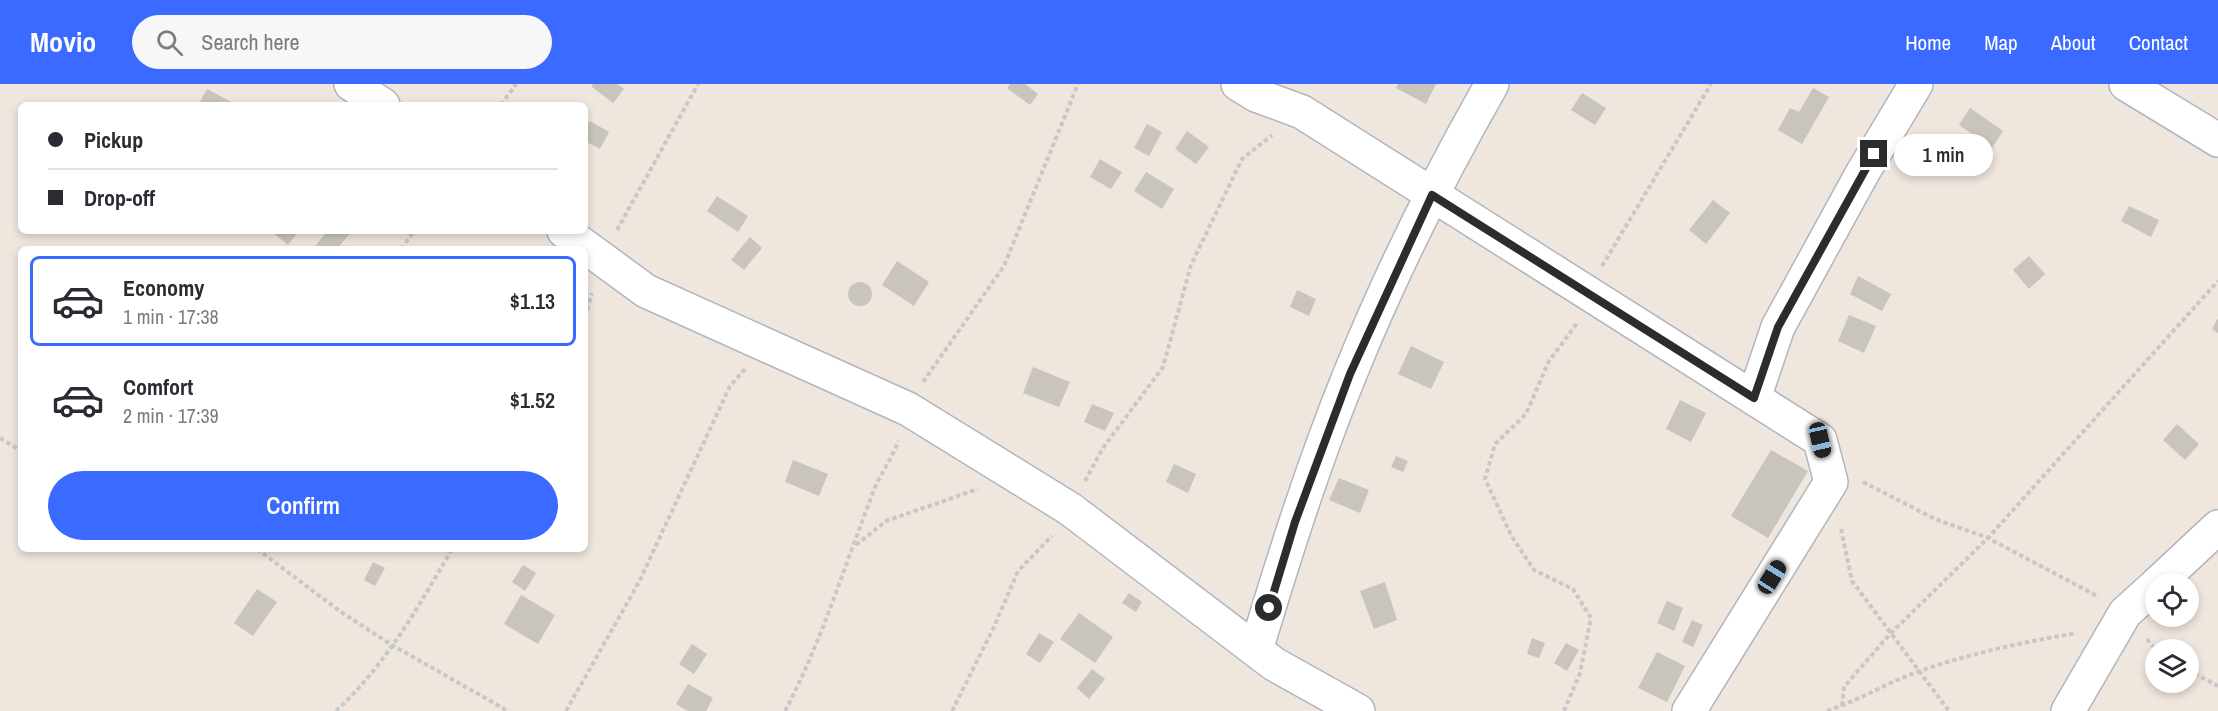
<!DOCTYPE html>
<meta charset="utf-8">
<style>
:root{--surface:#fff;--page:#f7f7f7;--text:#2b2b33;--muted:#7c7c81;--line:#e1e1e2;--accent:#3a6aff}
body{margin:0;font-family:"Archivo Narrow",sans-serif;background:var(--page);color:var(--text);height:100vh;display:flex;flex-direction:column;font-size:22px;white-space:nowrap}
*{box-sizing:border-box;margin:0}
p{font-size:20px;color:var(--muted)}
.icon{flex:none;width:33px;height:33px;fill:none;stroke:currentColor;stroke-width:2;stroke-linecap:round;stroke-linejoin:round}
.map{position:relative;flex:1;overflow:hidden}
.details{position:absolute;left:18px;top:162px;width:570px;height:306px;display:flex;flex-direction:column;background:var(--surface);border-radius:9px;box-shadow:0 3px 9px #0003}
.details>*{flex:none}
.hud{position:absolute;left:18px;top:18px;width:570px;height:132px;border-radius:9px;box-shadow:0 3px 9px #0003;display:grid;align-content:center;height:132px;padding:0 30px;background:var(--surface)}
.buttons{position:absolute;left:2145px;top:489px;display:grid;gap:12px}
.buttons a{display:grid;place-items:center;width:54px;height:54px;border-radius:50%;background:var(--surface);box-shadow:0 3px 9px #0003;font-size:30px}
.end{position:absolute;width:27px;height:27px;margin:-14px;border:8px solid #2c2c2c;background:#fff;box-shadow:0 0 0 3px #fff}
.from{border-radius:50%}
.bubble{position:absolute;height:42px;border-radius:21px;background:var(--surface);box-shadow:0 3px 9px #0003;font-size:20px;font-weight:600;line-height:42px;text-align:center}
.car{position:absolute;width:18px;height:36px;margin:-18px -9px;border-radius:8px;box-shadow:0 0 4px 2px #0007;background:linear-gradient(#222 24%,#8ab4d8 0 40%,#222 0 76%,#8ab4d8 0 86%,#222 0)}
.hud b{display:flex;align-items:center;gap:21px;height:57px;font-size:22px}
.hud b+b{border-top:2px solid var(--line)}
.hud i{width:15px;height:15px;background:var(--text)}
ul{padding:10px 0 0;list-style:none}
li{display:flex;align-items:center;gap:18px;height:90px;margin:0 12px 9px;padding:0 18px;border:3px solid transparent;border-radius:9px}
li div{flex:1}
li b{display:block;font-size:22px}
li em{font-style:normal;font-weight:600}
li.selected{border-color:var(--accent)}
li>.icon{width:54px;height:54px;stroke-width:1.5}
.action{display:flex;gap:12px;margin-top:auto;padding:12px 30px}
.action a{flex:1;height:69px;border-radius:36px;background:var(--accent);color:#fff;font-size:24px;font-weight:600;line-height:69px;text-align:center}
header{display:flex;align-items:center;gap:36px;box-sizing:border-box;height:84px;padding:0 30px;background:var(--accent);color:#fff}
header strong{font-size:28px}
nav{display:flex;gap:33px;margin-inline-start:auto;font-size:21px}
.search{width:420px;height:54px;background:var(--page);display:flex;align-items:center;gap:15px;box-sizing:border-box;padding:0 21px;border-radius:33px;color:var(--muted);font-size:22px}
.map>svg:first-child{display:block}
</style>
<header>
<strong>Movio</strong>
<div class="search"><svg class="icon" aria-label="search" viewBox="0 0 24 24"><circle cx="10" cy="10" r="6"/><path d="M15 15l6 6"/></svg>Search here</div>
<nav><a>Home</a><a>Map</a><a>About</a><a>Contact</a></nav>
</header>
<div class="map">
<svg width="2218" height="627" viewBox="0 0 2218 627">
<rect width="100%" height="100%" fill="#efe6de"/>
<g fill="#c9c5bc">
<polygon points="593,0 617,0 624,5 613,19 591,2"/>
<polygon points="1010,0 1025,0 1038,10 1030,21 1007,4"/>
<polygon points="1398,0 1436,0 1426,20 1396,4"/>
<polygon points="1813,4 1829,13 1802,60 1778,46 1790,24 1799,28"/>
<polygon points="207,5 233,19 232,21 198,21"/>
<polygon points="1582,9 1606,24 1595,41 1571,26"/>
<polygon points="1970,24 2003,47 1992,64 1959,41"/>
<polygon points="590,37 609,48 600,65 585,57 585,45"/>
<polygon points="1147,40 1162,48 1149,72 1134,64"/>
<polygon points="1187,47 1209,63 1196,80 1175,65"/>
<polygon points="1100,75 1122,88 1111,105 1090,93"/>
<polygon points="1146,88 1174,105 1162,125 1134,107"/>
<polygon points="717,112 748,132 738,148 707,127"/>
<polygon points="1713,116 1730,129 1706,160 1689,146"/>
<polygon points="2129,122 2159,136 2151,153 2121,137"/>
<polygon points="271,147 299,147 288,161"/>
<polygon points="327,147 352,147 337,165 313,165"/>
<polygon points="750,153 762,164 744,186 731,176"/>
<polygon points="2029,172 2045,190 2029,205 2013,186"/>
<polygon points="897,177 929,198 914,222 882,201"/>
<polygon points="1858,192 1891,210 1882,227 1850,210"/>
<circle cx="860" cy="210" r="12"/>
<polygon points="1297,206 1316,215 1309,232 1290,223"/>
<polygon points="1849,231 1876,242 1864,269 1838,257"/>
<polygon points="2218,234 2218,249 2212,245"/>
<polygon points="1411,262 1444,278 1431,305 1398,290"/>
<polygon points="1033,283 1070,298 1059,323 1023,309"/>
<polygon points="1680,316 1706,329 1691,358 1666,345"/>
<polygon points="1092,320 1114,329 1105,347 1084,338"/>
<polygon points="2177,340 2199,360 2185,376 2163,356"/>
<polygon points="1771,366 1808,387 1768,454 1731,432"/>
<polygon points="1396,372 1408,377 1403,388 1391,383"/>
<polygon points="793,376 828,390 819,412 785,398"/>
<polygon points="1174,380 1196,390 1188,409 1166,398"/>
<polygon points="1339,394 1369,406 1360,429 1329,416"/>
<polygon points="373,478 385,484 375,502 364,496"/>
<polygon points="523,481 536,489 525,507 512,498"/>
<polygon points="1385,498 1397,536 1374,545 1360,507"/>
<polygon points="257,505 277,518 253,552 234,539"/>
<polygon points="1129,509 1142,518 1136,528 1122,519"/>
<polygon points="521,511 555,531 538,560 504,540"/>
<polygon points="1667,517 1683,524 1674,547 1657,539"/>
<polygon points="1079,529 1113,553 1095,579 1060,555"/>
<polygon points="1692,536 1703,541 1693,563 1682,558"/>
<polygon points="1039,549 1054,558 1040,579 1026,570"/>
<polygon points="1532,554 1545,559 1539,574 1527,570"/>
<polygon points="1566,559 1579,566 1567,587 1554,579"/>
<polygon points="692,560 707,570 694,590 679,580"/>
<polygon points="1657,568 1685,582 1667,618 1638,604"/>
<polygon points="1092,585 1105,595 1089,615 1077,604"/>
<polygon points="688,600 713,614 706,627 688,627 676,620"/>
</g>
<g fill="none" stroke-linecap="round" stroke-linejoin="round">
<g stroke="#b2b5c1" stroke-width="36">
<g id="street">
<polyline points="351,0 383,21"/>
<polyline points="1238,0 1256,11 1302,28 1820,356 1831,398 1689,627"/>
<polyline points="2126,0 2218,56"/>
<polyline points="564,147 646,207 908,325 1070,425 1274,580 1358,627"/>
<polyline points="1754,314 1778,243 1863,88 1916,0"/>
<polyline points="2157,500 2218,443"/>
<path d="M1256,566c28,-93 57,-185 94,-276 40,-99 89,-197 142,-290"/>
<polyline points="2068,627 2125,529 2156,501"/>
</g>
</g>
<g stroke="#c8c8c8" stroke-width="4" stroke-dasharray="4.5 3" stroke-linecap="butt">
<polyline points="501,21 516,0"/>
<polyline points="617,146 698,0"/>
<polyline points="401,165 414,147"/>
<polyline points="1602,182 1711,0"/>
<polyline points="585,233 592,209"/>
<polyline points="923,298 1004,182 1078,0"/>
<polyline points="0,354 21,367"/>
<polyline points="1085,397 1103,364 1163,283 1191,181 1242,75 1272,51"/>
<polyline points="1863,398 1935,435 1988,454 2099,513"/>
<polyline points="1841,445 1852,497 1949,627"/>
<polyline points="856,461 886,437 978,405"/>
<polyline points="257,465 341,528 392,561 508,627"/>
<polyline points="2147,555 2156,566"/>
<polyline points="2188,586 2218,602"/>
<polyline points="1842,622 1844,603 1890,550 1988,454 2218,197"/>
<path d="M336,627c49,-45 83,-105 116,-162"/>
<polyline points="566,627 639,498 730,302 745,285"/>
<path d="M785,627c37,-70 60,-147 89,-221 7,-17 18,-31 24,-49"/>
<polyline points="952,627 994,543 1018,487 1052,452"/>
<polyline points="1564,627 1580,589 1591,534 1573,505 1534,486 1512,453 1485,395 1495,360 1526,330 1549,277 1578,238"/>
<path d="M1827,627c33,-11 61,-29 93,-40 51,-18 104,-29 157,-38"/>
</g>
<use href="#street" stroke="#fff" stroke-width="33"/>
</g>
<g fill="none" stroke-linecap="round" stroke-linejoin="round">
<polyline stroke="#2c2c2c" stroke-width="8" points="1269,524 1295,438 1350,290 1432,111 1754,314 1778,243 1874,70"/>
</g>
</svg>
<div class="buttons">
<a><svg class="icon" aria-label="locate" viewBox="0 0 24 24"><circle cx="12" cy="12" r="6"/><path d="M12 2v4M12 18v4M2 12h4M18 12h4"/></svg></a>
<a><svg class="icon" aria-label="layers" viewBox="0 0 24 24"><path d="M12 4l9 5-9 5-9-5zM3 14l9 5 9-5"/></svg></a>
</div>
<i class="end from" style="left:1269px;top:524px"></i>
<i class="end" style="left:1874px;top:70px"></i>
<div class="bubble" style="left:1894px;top:50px;width:99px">1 min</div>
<i class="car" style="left:1820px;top:356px;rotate:167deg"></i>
<i class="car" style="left:1772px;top:493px;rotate:32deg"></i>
<div class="hud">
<b><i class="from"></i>Pickup</b>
<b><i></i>Drop-off</b>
</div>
<section class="details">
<ul>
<li class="selected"><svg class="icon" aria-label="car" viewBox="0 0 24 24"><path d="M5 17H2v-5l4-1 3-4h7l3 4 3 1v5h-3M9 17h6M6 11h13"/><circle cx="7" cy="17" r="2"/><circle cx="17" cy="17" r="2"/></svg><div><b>Economy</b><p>1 min · 17:38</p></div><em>$1.13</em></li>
<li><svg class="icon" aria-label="car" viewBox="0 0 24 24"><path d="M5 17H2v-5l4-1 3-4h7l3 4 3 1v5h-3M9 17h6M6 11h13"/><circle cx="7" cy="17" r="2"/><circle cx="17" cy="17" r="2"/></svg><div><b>Comfort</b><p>2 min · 17:39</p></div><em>$1.52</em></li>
</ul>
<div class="action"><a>Confirm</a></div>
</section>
</div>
